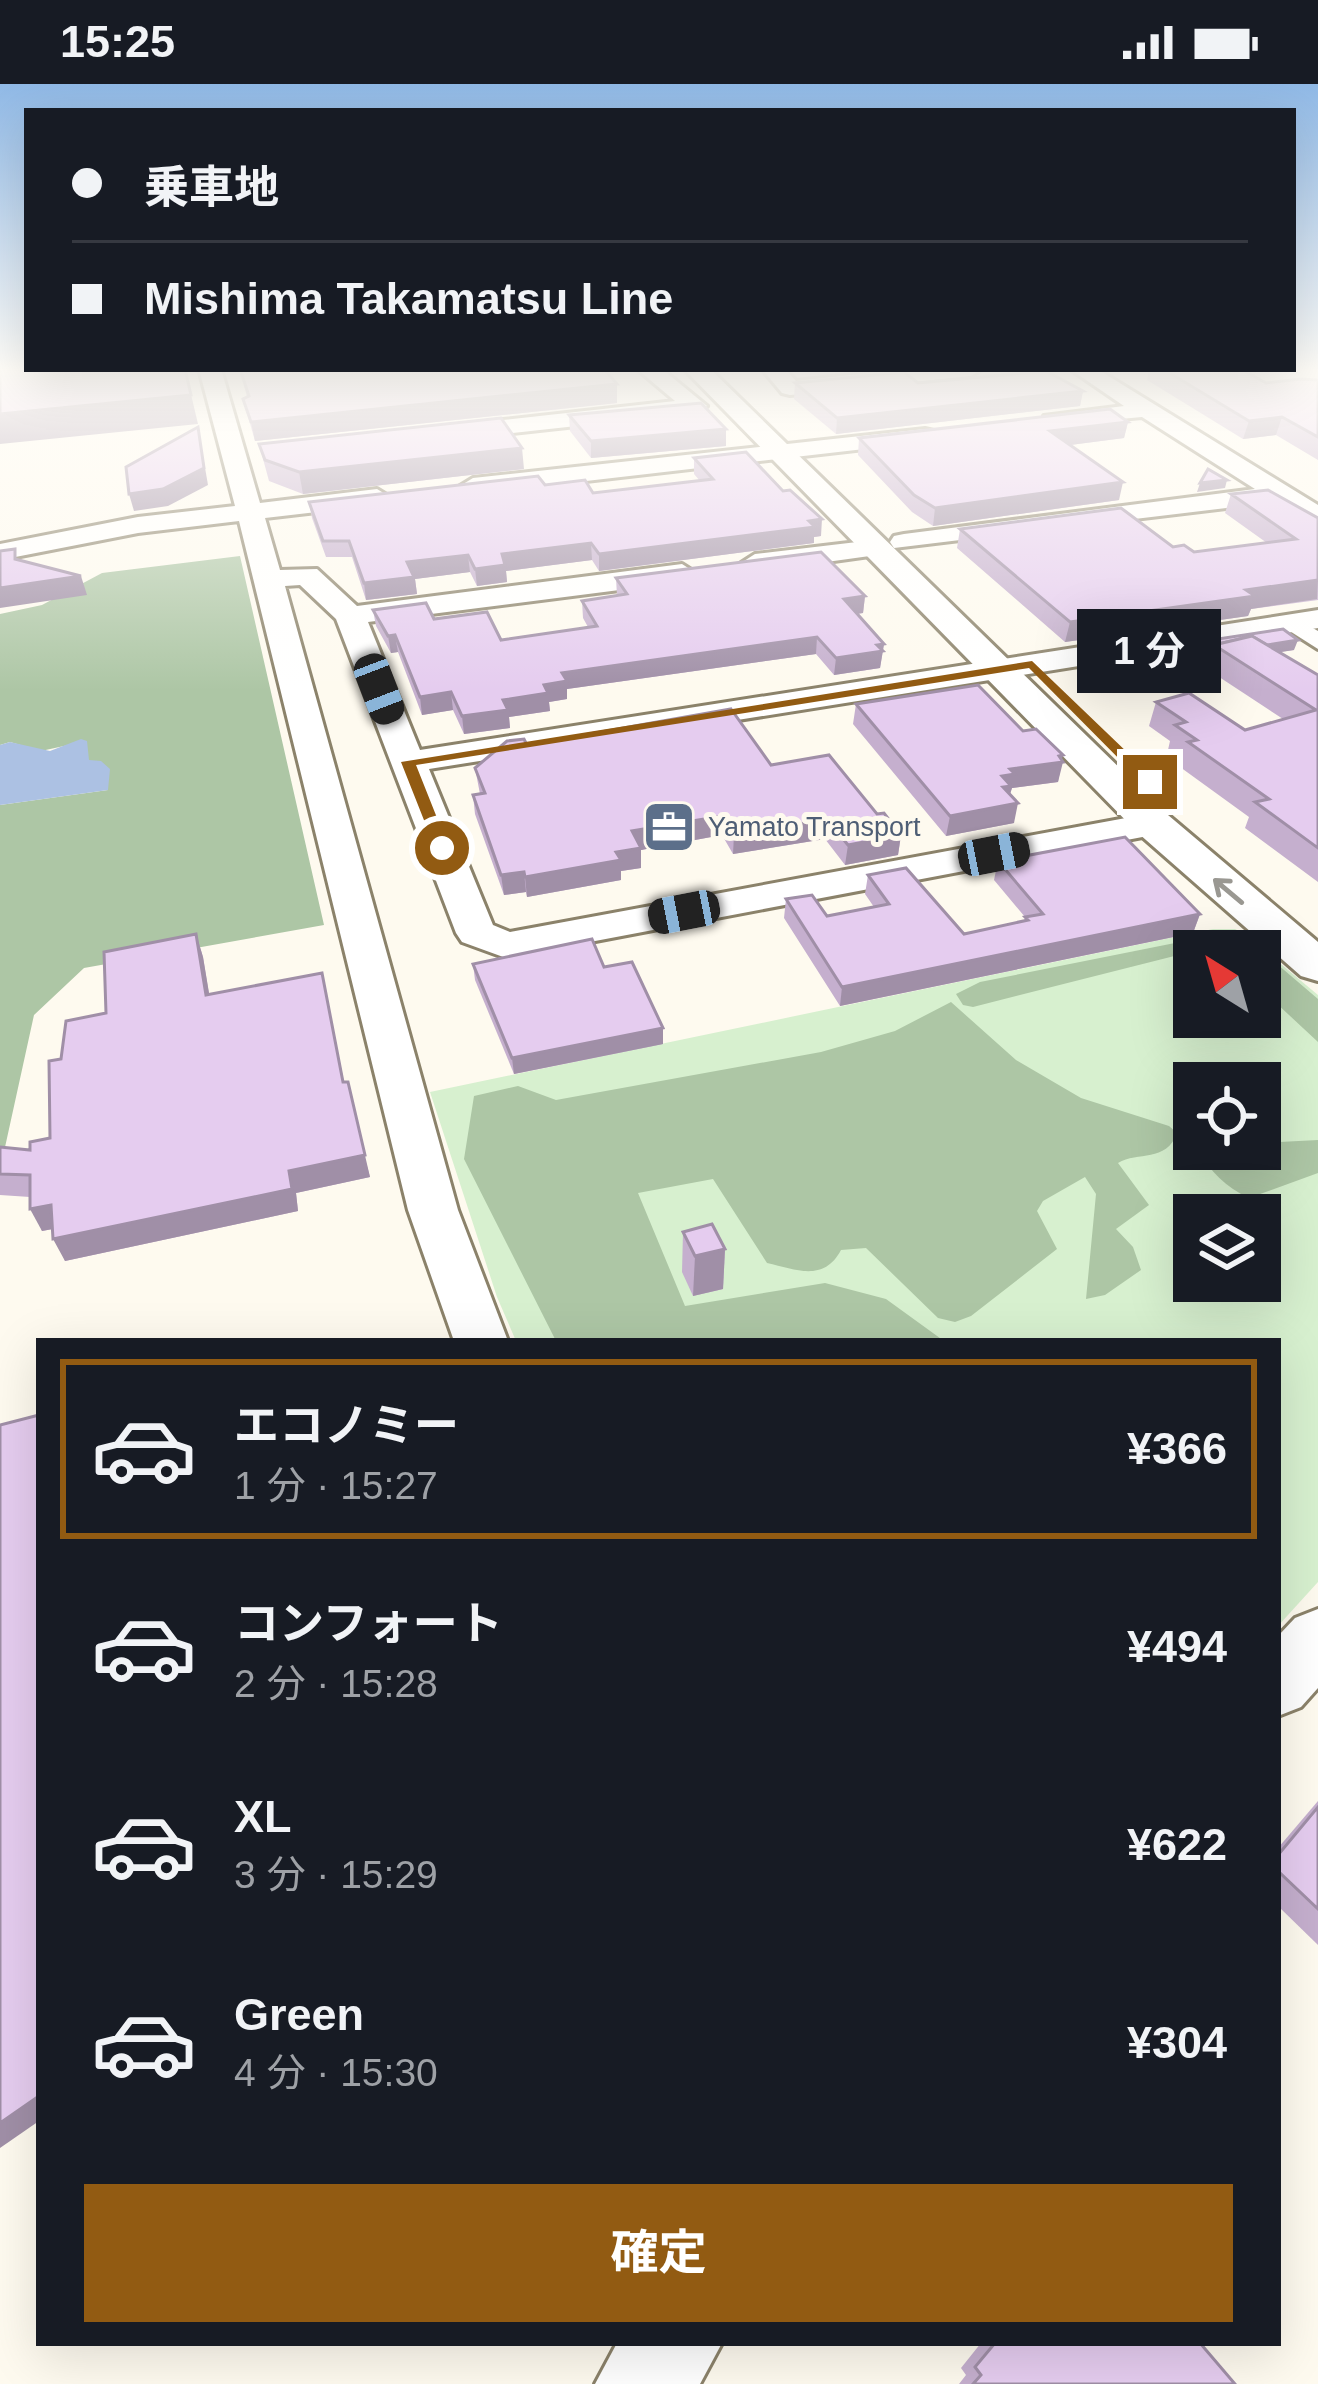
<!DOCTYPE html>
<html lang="ja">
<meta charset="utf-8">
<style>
:root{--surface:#171b24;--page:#20242c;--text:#f1f3f6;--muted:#9ea1a6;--line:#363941;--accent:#925b12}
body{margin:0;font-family:Arial,"Noto Sans JP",sans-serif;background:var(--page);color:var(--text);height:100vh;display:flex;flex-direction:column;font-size:45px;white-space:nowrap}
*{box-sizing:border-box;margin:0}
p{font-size:39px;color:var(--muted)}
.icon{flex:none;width:66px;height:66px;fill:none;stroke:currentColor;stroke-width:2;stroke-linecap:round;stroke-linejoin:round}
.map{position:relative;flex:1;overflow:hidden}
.drawer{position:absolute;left:36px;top:1254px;width:1245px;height:1008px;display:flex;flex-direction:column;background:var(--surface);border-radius:0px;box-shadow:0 12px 48px #0002}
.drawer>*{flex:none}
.top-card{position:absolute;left:24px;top:24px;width:1272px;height:264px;border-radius:0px;box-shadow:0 12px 48px #0002;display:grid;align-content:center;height:264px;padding:0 48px;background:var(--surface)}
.needle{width:78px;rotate:323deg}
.buttons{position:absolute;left:1173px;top:846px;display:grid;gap:24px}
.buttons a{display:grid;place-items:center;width:108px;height:108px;border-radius:0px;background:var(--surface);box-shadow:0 12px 48px #0002;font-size:60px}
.end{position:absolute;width:54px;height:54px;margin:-27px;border:15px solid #925b12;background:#fff;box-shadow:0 0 0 6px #fff}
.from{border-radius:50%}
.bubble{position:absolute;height:84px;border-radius:0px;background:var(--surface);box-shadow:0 12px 48px #0002;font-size:39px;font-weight:700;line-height:84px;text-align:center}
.car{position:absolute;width:36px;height:72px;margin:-36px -18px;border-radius:15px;box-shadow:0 0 9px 3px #0007;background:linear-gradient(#222 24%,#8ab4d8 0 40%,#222 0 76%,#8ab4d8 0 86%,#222 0)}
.top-card b{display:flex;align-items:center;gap:42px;height:114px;font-size:45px}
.top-card b+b{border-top:3px solid var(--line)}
.top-card i{width:30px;height:30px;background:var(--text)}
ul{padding:21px 0 0;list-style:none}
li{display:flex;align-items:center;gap:36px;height:180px;margin:0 24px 18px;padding:0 24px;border:6px solid transparent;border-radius:0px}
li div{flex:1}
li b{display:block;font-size:45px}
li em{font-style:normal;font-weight:700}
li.active{border-color:var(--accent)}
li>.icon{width:108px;height:108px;stroke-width:1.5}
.action{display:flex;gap:24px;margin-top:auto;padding:24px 48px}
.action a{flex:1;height:138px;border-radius:0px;background:var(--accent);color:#fff;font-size:48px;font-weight:700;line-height:138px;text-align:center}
.status{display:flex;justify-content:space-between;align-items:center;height:84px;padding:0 60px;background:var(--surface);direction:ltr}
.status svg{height:33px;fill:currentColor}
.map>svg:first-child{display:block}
</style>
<div class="status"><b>15:25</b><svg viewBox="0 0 49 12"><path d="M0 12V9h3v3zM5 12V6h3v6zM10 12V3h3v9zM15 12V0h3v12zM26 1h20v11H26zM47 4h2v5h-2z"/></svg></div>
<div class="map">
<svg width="1318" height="2300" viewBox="0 0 1318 2300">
<rect width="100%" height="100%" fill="#fefaef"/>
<path fill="#d7f0cf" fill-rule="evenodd" d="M1213,845h22l10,5 73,61v587l-40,44v-285h-762l-19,-44 -67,-205zM1194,867h66v66h-66zM1194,999h66v66h-66zM1194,1131h66v66h-66z"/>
<g fill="#adc6a5">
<polygon points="240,472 324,841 84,884 34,931 0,1086 0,721 108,706 85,673 87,657 41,667 10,658 0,661 0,530 42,521 102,489"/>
<polygon points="1230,848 1243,851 1318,915 1318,958 1260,904 1260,867 1220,867 1214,862 973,923 963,921 956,910 980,898"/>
<path d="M951,918l65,58 65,38 88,28 8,7c-11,30 -39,18 -59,30l31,42 -33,24 17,18 8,23 -36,25 -19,4 10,-105 -11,-17 -42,24 -6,10 20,38 -86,67 -16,6 -17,-4 -72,-70 -25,2c-17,32 -44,20 -74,13l-54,-84 -75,14 47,113 140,-23 61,16 58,42h-388l-92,-182 10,-63 44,-10 38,14 265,-48 74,-21z"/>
<path d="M1318,1056v33l-69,25c-23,-11 -39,-26 -51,-49h62v-6z"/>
</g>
<polygon fill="#acc1e3" points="81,655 87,657 89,676 101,677 110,685 108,706 0,721 0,661 10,658 50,667"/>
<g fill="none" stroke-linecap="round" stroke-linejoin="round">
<g stroke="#8b826a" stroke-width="6">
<polygon id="street" points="1293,533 1318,547 1318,565 1285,544 1282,539"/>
</g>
<g stroke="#8b826a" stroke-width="6">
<g id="secondary">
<polygon points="199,285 221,285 260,419 377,405 390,413 377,421 265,434 280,486 317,485 357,522 682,480 696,489 682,498 368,538 420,666 1318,526 1318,544 429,685 493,841 510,848 1153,729 1166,732 1172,740 1166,748 1153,751 506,874 462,858 456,849 336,535 300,501 285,502 458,1126 508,1257 454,1257 408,1126 239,437 138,449 0,476 0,460 138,433 235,422"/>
<polygon points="637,285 662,285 707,322 695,329 439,357 427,350 439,343 675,317"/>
<polygon points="762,285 785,285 796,297 906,285 982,285 971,292 790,311 782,309"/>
<polygon points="1070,285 1097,285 1318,421 1318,441 1276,418 894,464 890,458 894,452 904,450 1255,405 1142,333 1044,342 1044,332 1124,322"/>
<polygon points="925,345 934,347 934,357 473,410 460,402 473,394"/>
<polygon points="874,456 884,458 888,464 884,470 755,488 741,479 755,470"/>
<polygon points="1318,1525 1318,1604 1301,1623 1278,1632 1278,1552 1295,1534"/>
<polygon points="617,2259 722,2259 700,2300 595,2300"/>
</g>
</g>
<g stroke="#8b826a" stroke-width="6">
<polygon id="primary" points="684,285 710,285 1168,731 1318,858 1318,897 1301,892 1138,749"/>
</g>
<use href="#street" fill="#fff" fill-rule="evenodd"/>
<use href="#secondary" fill="#fff" fill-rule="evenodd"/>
<use href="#primary" fill="#fff" fill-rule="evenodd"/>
</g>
<g fill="#c5afce">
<polygon points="240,285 617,319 255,357 243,315 247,313"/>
<polygon points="1149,285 1241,285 1266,299 1318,296 1318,376 1276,351 1243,355 1147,296"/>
<polygon points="795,299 918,299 1083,307 1080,322 836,350 794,315"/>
<polygon points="569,331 726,362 591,374 570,347"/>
<polygon points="1128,338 1124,354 1070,361 1119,416 933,442 912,428 858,371 859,354"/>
<polygon points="259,360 524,385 303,410 269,397"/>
<polygon points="694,374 821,452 814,453 814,459 599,487 592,476 506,487 507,498 477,502 470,488 415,495 417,510 366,516 352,473 326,473 312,434 309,418 545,401 593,409 700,397 694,390"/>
<polygon points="1231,410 1318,434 1318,516 1251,525 1248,532 1065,558 957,464 960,445 1173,463 1194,468 1267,459 1225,429"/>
<polygon points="616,494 865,512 863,529 856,530 884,560 880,584 834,591 816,570 567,605 567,615 549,618 550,627 509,633 510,644 464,650 453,626 422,631 398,568 391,569 376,542 373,526 434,535 501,556 588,543 583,534 582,517 617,512"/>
<polygon points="1198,558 1294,566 1279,568 1318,591 1318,798 1245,744 1249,733 1180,683 1182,676 1168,666 1170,657 1149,642 1156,618 1245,646 1283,635 1207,585 1209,577 1195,568"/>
<polygon points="856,620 1023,647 1062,676 1058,698 1012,704 1010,710 1014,739 946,752 853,640"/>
<polygon points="527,661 771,681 877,730 901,751 898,771 845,781 825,755 733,770 722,751 641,766 641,784 621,787 621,796 527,813 526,808 504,811 475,730 473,711 480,710 475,684"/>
<polygon points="998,777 1200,830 1193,849 840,922 784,834 786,815 827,832 874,823 865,810 868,791 964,850 1024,837 1025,833 994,796"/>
<polygon points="196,850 203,873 209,910 322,889 344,998 370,1093 296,1109 298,1127 65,1177 53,1145 42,1147 30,1113 0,1111 0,1063 30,1066 50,1054 61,975 106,929"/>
<polygon points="473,880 604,883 663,960 514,990 475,896"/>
<polygon points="683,1148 725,1165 723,1205 693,1212 682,1188"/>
<polygon points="1318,1717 1318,1861 1278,1822 1278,1764"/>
<polygon points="981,2259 1200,2259 1235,2300 959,2300 966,2291 961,2284"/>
</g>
<g fill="#a08fa7">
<polygon points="185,285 198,340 0,360 0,330"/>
<polygon points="617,300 617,319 255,357 251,338"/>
<polygon points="1083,307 1080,322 836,350 837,334"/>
<polygon points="1282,333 1276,351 1243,355 1249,337"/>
<polygon points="1128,338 1124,354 1047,364 1050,347"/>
<polygon points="198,343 208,401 168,422 134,427 129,410"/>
<polygon points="726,345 726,362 591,374 591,357"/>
<polygon points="522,364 524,385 303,410 299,388"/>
<polygon points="1227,396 1225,404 1197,408 1200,399"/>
<polygon points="1123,398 1119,416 933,442 935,424"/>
<polygon points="822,435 821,452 814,453 814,459 599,487 599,470"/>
<polygon points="591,459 592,476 506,487 507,498 477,502 475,485 502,470"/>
<polygon points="468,471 470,488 415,495 417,510 366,516 364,499 407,478"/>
<polygon points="81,492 87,511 0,524 0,504"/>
<polygon points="1318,496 1317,515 1251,525 1248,532 1065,558 1070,538 1246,506"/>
<polygon points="865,512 863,529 842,532 844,515"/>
<polygon points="395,551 398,568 391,569 388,552"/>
<polygon points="817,553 816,570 567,605 567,615 549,618 550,627 509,633 510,644 464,650 462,632 544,601 562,589"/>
<polygon points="1298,556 1294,566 1235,575 1224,567"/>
<polygon points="884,560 880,584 834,591 836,574"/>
<polygon points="451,608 453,626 422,631 420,613"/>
<polygon points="1063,671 1061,678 1063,678 1058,698 1012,704 1010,710 1018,719 1014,739 946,752 950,732 1010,685"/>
<polygon points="723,732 722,751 641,766 641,784 621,787 621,796 527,813 525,793 632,747"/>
<polygon points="827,735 825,755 733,770 734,751"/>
<polygon points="901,751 898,771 845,781 848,761"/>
<polygon points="524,788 526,808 504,811 501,791"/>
<polygon points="1200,830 1193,849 840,922 842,903"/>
<polygon points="196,850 203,873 213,933 206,911"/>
<polygon points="663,944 663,960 514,990 512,974"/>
<polygon points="348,998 370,1093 296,1109 298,1127 65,1177 53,1155 289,1087"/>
<polygon points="51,1121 63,1143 42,1147 30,1125"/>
<polygon points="725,1165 723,1205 693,1212 695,1172"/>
<polygon points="39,2012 39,2037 0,2064 0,2039"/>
</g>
<g fill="#e5ccef" stroke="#a08fa7" stroke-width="3">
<polygon points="0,285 185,285 191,311 0,330"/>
<polygon points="240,285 604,285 617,300 251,338 243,315 249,312"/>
<polygon points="1163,285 1241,285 1266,299 1300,295 1318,296 1318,353 1282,333 1249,337"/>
<polygon points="1046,287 1083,307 837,334 795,299 904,288 918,299"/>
<polygon points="701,319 726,345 591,357 569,331"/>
<polygon points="1110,325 1128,338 1050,347 1123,398 935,424 914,411 859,354"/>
<polygon points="501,334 522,364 299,388 265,376 259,360"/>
<polygon points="198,343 204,384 163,405 129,410 126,383"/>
<polygon points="746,368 783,407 790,406 822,435 809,437 815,443 599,470 591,459 502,470 505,481 475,485 468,471 407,478 414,493 364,499 349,457 323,457 309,418 538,392 545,401 585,396 593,409 713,395 694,374"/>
<polygon points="1208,385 1227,396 1200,399"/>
<polygon points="1268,406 1318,434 1318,496 1246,506 1255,512 1070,538 960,445 1121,424 1173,463 1184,461 1194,468 1296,455 1231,410"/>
<polygon points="15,465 15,475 81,492 0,504 0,467"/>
<polygon points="821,468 865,512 844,515 884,560 877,561 883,567 836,574 817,553 562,589 567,597 544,601 548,609 503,616 508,626 462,632 451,608 420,613 395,551 388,552 373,526 426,519 434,535 487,528 501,556 597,542 582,517 627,510 616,494"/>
<polygon points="1283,545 1298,556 1267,561 1252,552 1214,561 1213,567 1198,558"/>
<polygon points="1252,552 1318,591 1318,764 1255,718 1269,715 1188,658 1197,656 1175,641 1186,638 1156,618 1189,609 1245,646 1316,626 1214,561"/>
<polygon points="978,601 1023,647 1036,645 1063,671 1059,672 1063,678 1010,685 1015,690 1002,692 1011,702 1003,703 1018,719 950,732 856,620"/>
<polygon points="731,625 771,681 829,671 877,730 884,729 901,751 848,761 827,735 734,751 723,732 632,747 641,764 616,768 621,776 525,793 524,788 501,791 473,711 485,709 475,684 507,657 524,655 527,661"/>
<polygon points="1125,753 1200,830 842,903 786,815 812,811 827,832 889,820 868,791 906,784 964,850 1028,836 1025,833 1043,830 998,777"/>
<polygon points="196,850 206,911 322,889 343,998 348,998 365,1071 289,1087 292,1105 53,1155 51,1121 30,1125 30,1091 0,1090 0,1063 30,1066 30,1058 50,1054 49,977 61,975 66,937 106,929 104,868"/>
<polygon points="592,855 604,883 632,878 663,944 512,974 473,880"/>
<polygon points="712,1140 725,1165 695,1172 683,1148"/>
<polygon points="39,1331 39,2012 0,2039 0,1341"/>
<polygon points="1318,1723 1318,1825 1278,1787 1278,1771"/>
<polygon points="995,2259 1200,2259 1235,2300 973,2300 981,2291 975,2283"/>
</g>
<defs><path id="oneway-shaft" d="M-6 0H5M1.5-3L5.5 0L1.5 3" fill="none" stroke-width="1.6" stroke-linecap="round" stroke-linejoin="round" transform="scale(3)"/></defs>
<use stroke="#9a9892" href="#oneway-shaft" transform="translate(1228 807) rotate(-140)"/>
<linearGradient id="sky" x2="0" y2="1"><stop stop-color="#90b9e6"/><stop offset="0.47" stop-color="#fffdf8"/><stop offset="1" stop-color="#fffdf8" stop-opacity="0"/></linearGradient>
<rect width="1318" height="607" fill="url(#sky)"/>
<polygon fill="#925b12" points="1032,577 1155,695 1155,701 1145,701 1029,584 416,681 449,764 442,768 435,764 401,678"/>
<defs>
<g id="office-square" transform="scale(2.7)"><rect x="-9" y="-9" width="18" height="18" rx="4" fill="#5c6f8a" stroke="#fefaef"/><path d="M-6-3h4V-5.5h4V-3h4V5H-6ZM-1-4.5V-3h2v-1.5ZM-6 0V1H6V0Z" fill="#fff"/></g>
</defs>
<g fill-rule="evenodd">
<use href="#office-square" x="669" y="743"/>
</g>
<g text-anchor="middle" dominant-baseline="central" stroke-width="10" stroke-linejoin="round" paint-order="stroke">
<g font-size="27" fill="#4e5e75" stroke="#fefaef" text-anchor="start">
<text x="708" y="743">Yamato Transport</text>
</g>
</g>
</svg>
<div class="buttons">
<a><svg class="needle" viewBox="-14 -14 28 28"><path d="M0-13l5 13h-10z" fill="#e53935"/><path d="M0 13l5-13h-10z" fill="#9ea1a6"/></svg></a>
<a><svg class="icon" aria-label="locate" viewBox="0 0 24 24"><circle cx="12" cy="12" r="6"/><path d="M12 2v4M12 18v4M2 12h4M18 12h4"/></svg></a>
<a><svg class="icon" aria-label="layers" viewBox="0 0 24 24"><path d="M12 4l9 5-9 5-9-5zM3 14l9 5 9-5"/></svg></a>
</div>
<i class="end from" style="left:442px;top:764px"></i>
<i class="end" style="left:1150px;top:698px"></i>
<div class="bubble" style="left:1077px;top:525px;width:144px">1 分</div>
<i class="car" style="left:379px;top:605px;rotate:159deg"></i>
<i class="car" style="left:994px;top:770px;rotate:79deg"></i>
<i class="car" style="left:684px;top:828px;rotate:259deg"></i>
<div class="top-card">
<b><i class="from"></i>乗車地</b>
<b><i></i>Mishima Takamatsu Line</b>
</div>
<section class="drawer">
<ul>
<li class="active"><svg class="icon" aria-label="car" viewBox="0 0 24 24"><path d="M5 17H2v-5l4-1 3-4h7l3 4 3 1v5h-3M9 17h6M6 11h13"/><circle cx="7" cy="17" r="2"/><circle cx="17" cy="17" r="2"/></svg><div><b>エコノミー</b><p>1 分 · 15:27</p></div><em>¥366</em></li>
<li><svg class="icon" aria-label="car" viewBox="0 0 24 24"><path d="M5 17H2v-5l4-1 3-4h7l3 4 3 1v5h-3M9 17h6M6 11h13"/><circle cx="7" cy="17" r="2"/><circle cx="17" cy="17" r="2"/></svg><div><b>コンフォート</b><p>2 分 · 15:28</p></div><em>¥494</em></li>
<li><svg class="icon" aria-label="car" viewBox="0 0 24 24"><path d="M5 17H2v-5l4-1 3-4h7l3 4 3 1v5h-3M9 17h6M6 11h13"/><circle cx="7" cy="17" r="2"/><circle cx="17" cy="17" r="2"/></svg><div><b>XL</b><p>3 分 · 15:29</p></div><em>¥622</em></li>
<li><svg class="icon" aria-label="car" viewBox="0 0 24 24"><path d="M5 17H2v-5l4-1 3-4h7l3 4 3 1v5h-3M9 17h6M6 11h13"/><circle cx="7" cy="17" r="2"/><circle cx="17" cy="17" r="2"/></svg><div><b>Green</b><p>4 分 · 15:30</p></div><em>¥304</em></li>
</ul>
<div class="action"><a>確定</a></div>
</section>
</div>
